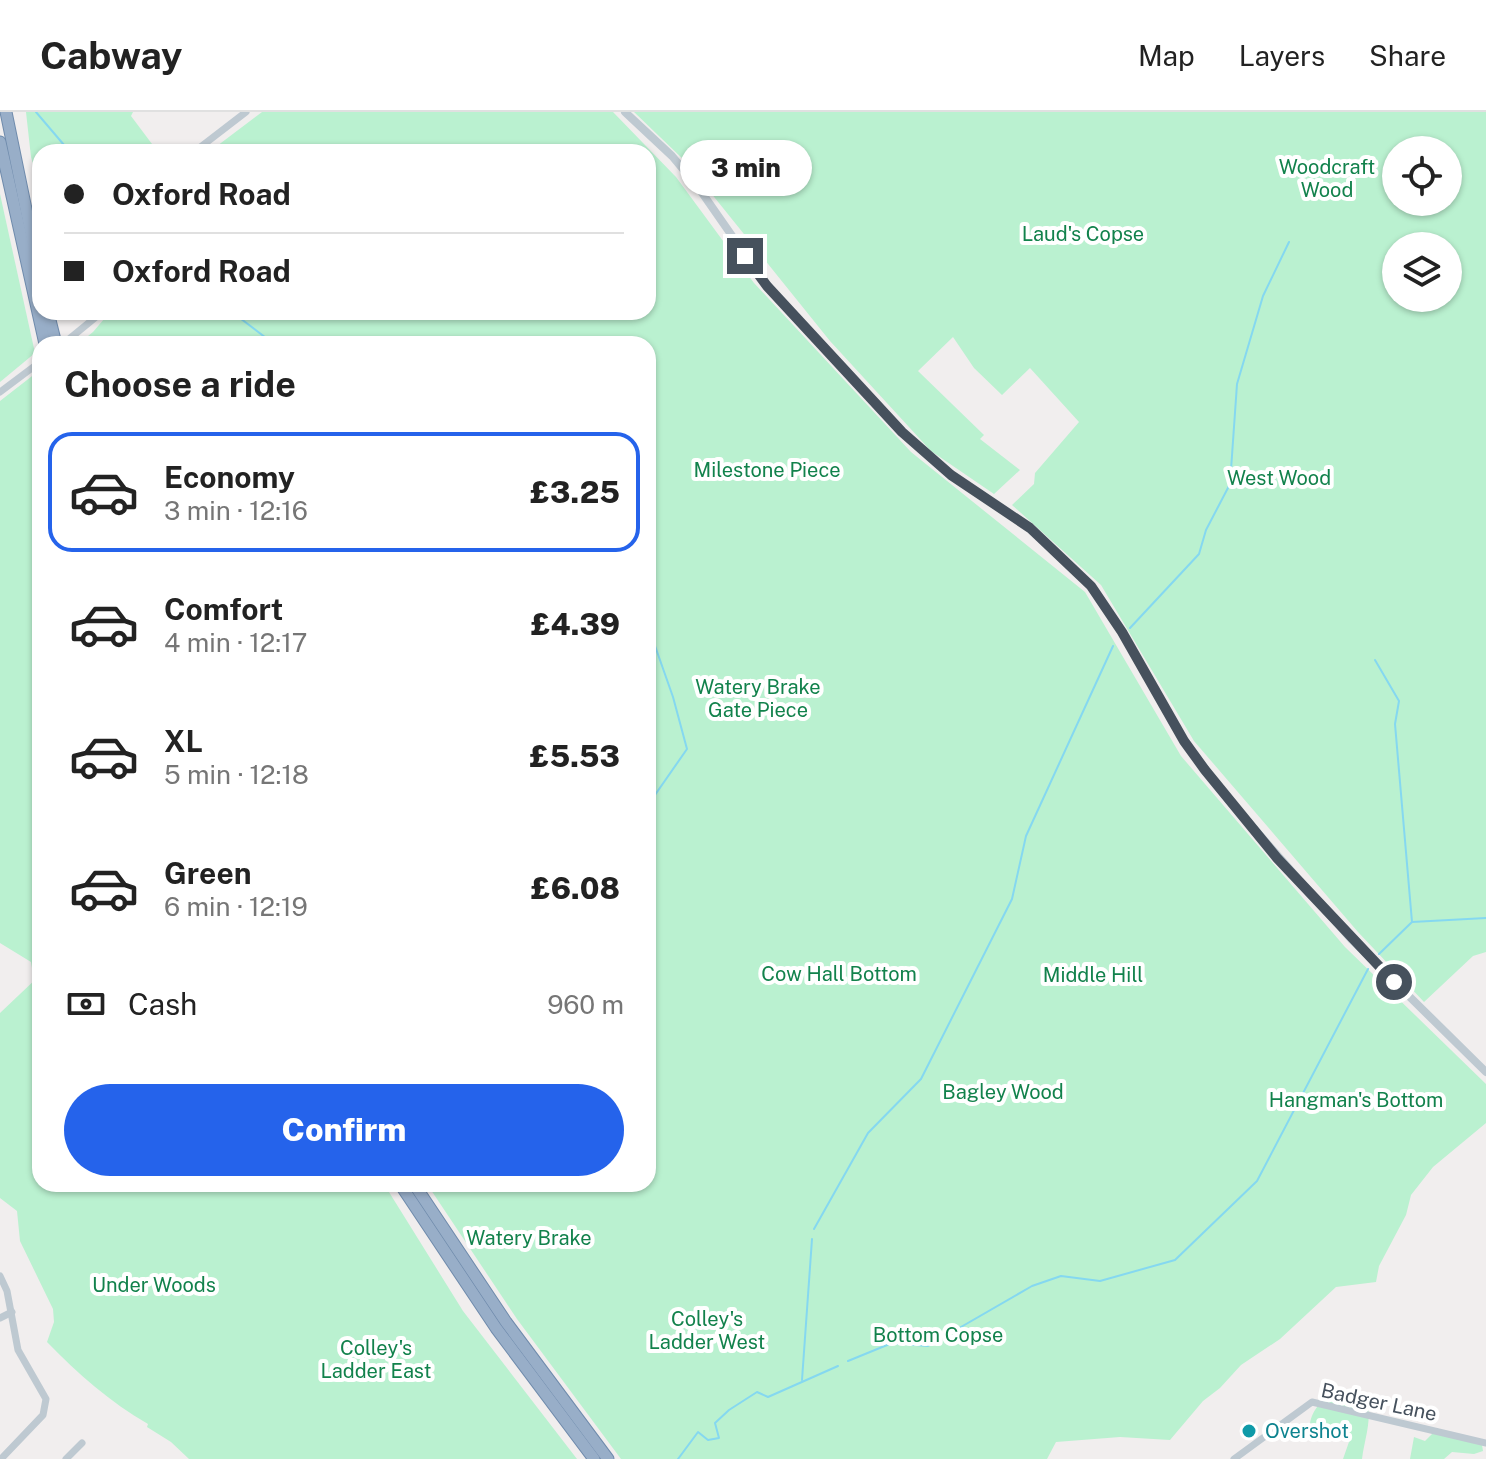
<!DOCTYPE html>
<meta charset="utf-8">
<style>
:root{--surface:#fff;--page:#f2f2f2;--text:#222;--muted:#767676;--line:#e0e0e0;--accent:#2563eb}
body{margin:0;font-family:"Public Sans",sans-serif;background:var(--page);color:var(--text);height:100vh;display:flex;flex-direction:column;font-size:30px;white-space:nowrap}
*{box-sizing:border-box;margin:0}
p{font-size:26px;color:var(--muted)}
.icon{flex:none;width:44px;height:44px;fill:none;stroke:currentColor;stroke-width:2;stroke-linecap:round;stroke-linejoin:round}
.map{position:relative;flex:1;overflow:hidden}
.panel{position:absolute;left:32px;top:224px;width:624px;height:856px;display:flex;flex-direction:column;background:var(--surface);border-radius:24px;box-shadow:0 2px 6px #0004}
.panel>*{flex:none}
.top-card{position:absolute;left:32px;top:32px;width:624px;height:176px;border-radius:24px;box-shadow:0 2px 6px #0004;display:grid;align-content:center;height:176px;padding:0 32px;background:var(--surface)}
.tools{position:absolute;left:1382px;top:24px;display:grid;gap:16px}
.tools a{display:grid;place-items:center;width:80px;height:80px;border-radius:50%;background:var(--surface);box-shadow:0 2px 6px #0004;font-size:40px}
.end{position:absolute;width:36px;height:36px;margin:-18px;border:10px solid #46515d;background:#fff;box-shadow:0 0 0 4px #fff}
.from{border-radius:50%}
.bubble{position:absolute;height:56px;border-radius:28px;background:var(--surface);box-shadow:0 2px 6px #0004;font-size:26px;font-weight:800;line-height:56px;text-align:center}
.top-card b{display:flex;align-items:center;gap:28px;height:76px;font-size:30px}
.top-card b+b{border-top:2px solid var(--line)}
.top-card i{width:20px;height:20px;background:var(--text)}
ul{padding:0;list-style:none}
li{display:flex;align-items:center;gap:24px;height:120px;margin:0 16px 12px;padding:0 16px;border:4px solid transparent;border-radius:24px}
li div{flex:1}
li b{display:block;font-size:30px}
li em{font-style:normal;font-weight:800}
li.selected{border-color:var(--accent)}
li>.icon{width:72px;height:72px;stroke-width:1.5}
h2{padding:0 32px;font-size:36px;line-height:96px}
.pay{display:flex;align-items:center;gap:20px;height:88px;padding:0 32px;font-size:30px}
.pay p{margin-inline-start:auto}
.button{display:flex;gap:16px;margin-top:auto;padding:16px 32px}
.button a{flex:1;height:92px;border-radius:48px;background:var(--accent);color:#fff;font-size:32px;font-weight:800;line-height:92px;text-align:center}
header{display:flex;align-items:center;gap:48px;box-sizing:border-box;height:112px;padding:0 40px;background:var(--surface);border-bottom:2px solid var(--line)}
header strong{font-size:38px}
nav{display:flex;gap:44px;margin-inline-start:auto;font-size:28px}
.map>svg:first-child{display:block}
</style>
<header>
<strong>Cabway</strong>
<nav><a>Map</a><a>Layers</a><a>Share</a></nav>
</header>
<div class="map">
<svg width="1486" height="1347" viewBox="0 0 1486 1347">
<rect width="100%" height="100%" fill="#f1eeee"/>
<g fill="#baf1d0" fill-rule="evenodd">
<polygon points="26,0 133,0 131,4 158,40 40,40 40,76 31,45"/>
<polygon points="262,0 613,0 676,65 754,171 911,340 1085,480 1181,644 1345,835 1486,972 1486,1011 1433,1055 1411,1083 1406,1103 1379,1154 1376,1170 1336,1175 1280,1227 1241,1253 1220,1276 1203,1289 1170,1328 1120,1325 1056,1330 1047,1347 621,1347 517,1207 427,1072 648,1072 648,232 78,232 93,220 110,200 648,200 648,40 209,40"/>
<path d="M634,0h852v840l-13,4 -49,46 -66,-70 -164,-191 -93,-156 -89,-80 22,-21 1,-11 44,-51 -49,-54 -28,27 -28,-27 -21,-31 -35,34 66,64 -4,4 40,31 -26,24 -63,-43 -101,-110 -144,-179zM1396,38h52v52h-52zM1396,134h52v52h-52z"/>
<polygon points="0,82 35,241 0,270"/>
<path d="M36,261l4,14v797h344l79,127 114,148h-388l-18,-17 -24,-15 1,-3c-38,-22 -70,-50 -101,-82l7,-20 -1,-13 -33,-68 -3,-30 -17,-13v-185l39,-37 -6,-2 -2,-12 -31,-19v-542z"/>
<path d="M1325,1286l43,9c3,16 -4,35 -6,52h-19l7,-20 -6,-9 -33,2c-4,-13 5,-25 14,-34z"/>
<polygon points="1433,1321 1482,1333 1483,1339 1474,1342 1452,1340 1444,1347 1410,1347 1414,1325 1425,1329"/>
</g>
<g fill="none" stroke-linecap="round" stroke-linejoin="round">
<g stroke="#85d8f0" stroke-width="2">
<polyline points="36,0 70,40"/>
<polyline points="232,200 274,232"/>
<polyline points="648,514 673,585 687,637 648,693"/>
<polyline points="1130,516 1199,442 1206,418 1230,372 1237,272 1263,184 1289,130"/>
<polyline points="1375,548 1399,589 1395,612 1412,810 1379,842"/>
<polyline points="1412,810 1486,806"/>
<polyline points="814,1117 868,1021 921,967 1012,787 1026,724 1113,534"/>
<polyline points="848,1249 892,1231 928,1234 1032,1174 1061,1164 1100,1169 1175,1148 1257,1069 1368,857"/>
<polyline points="802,1268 812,1127"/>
<polyline points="678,1347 698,1320 708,1328 719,1326 715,1311 729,1298 757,1280 768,1285 838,1254"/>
</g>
<g stroke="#6f8bac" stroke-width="13">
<g id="trunk">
<polyline points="6,0 40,165"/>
<polyline points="0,30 45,232"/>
<polyline points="48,200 56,232"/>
<polyline points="400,1072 496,1216 594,1347"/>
<polyline points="414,1072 506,1210 608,1347"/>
</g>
</g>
<g stroke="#bec9d1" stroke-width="7">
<polyline points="194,40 246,0"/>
<polyline points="63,232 102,200"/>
<polyline points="0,280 40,250"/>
<polyline points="0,1164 7,1179 18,1238 46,1287 43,1303 1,1347"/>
<polyline points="0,1206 12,1200"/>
<polyline points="66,1347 82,1331"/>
<polyline points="1234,1347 1312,1290 1486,1331"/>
</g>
<polyline stroke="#bec9d1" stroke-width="8" points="625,0 672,44 698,75 767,174 902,320 951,363 1030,416 1091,474 1122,520 1184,629 1228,687 1352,828 1486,960"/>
<use href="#trunk" stroke="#98aec8" stroke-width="11"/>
</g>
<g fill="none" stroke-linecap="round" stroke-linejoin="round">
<polyline stroke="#46515d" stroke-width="10" points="745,144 767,174 902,320 951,363 1030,416 1091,474 1122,520 1184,629 1205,658 1277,746 1394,870"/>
</g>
<circle fill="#0f9aa8" stroke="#fff" stroke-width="3" cx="1249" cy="1319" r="8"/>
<g text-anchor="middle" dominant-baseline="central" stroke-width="8" stroke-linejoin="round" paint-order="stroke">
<g font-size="20" fill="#12824c" stroke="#fff">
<text x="1327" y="55">Woodcraft<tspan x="1327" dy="23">Wood</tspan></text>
<text x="1083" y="122">Laud's Copse</text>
<text x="767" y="358">Milestone Piece</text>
<text x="1279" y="366">West Wood</text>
<text x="758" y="575">Watery Brake<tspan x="758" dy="23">Gate Piece</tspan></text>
<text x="839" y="862">Cow Hall Bottom</text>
<text x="1093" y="863">Middle Hill</text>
<text x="1003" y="980">Bagley Wood</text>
<text x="1356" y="988">Hangman's Bottom</text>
<text x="529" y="1126">Watery Brake</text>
<text x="154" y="1173">Under Woods</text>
<text x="707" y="1207">Colley's<tspan x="707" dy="23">Ladder West</tspan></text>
<text x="938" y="1223">Bottom Copse</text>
<text x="376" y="1236">Colley's<tspan x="376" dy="23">Ladder East</tspan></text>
</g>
<g font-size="20" fill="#46515d" stroke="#fff">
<text transform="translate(1379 1290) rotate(12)">Badger Lane</text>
</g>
<g font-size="20" fill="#0d838f" stroke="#fff" text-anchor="start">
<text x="1265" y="1319">Overshot</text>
</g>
</g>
</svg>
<div class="tools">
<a><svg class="icon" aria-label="locate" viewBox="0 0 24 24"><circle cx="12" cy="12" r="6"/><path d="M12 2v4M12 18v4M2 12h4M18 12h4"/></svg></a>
<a><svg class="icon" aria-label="layers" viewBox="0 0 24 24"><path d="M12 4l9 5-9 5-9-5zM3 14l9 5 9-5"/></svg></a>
</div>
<i class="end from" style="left:1394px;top:870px"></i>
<i class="end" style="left:745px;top:144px"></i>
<div class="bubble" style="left:680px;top:28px;width:132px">3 min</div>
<div class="top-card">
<b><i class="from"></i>Oxford Road</b>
<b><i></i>Oxford Road</b>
</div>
<section class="panel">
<h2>Choose a ride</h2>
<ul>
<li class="selected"><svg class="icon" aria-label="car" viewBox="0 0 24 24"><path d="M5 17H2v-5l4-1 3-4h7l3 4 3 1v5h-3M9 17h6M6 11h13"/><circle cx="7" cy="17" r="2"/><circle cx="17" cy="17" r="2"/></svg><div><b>Economy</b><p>3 min · 12:16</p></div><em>£3.25</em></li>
<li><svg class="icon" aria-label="car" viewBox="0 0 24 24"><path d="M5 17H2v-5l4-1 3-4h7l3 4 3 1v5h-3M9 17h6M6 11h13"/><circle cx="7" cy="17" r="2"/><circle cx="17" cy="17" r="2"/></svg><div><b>Comfort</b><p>4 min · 12:17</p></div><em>£4.39</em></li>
<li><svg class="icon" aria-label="car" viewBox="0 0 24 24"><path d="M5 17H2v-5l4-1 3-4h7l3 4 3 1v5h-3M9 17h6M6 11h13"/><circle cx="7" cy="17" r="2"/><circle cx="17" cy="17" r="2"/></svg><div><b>XL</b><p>5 min · 12:18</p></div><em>£5.53</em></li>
<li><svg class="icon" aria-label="car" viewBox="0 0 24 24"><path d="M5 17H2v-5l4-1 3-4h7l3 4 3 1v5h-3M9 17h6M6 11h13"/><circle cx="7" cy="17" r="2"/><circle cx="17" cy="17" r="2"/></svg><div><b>Green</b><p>6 min · 12:19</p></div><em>£6.08</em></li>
</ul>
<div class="pay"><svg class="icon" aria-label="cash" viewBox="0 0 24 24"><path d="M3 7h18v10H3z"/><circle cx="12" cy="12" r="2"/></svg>Cash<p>960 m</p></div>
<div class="button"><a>Confirm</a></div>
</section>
</div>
